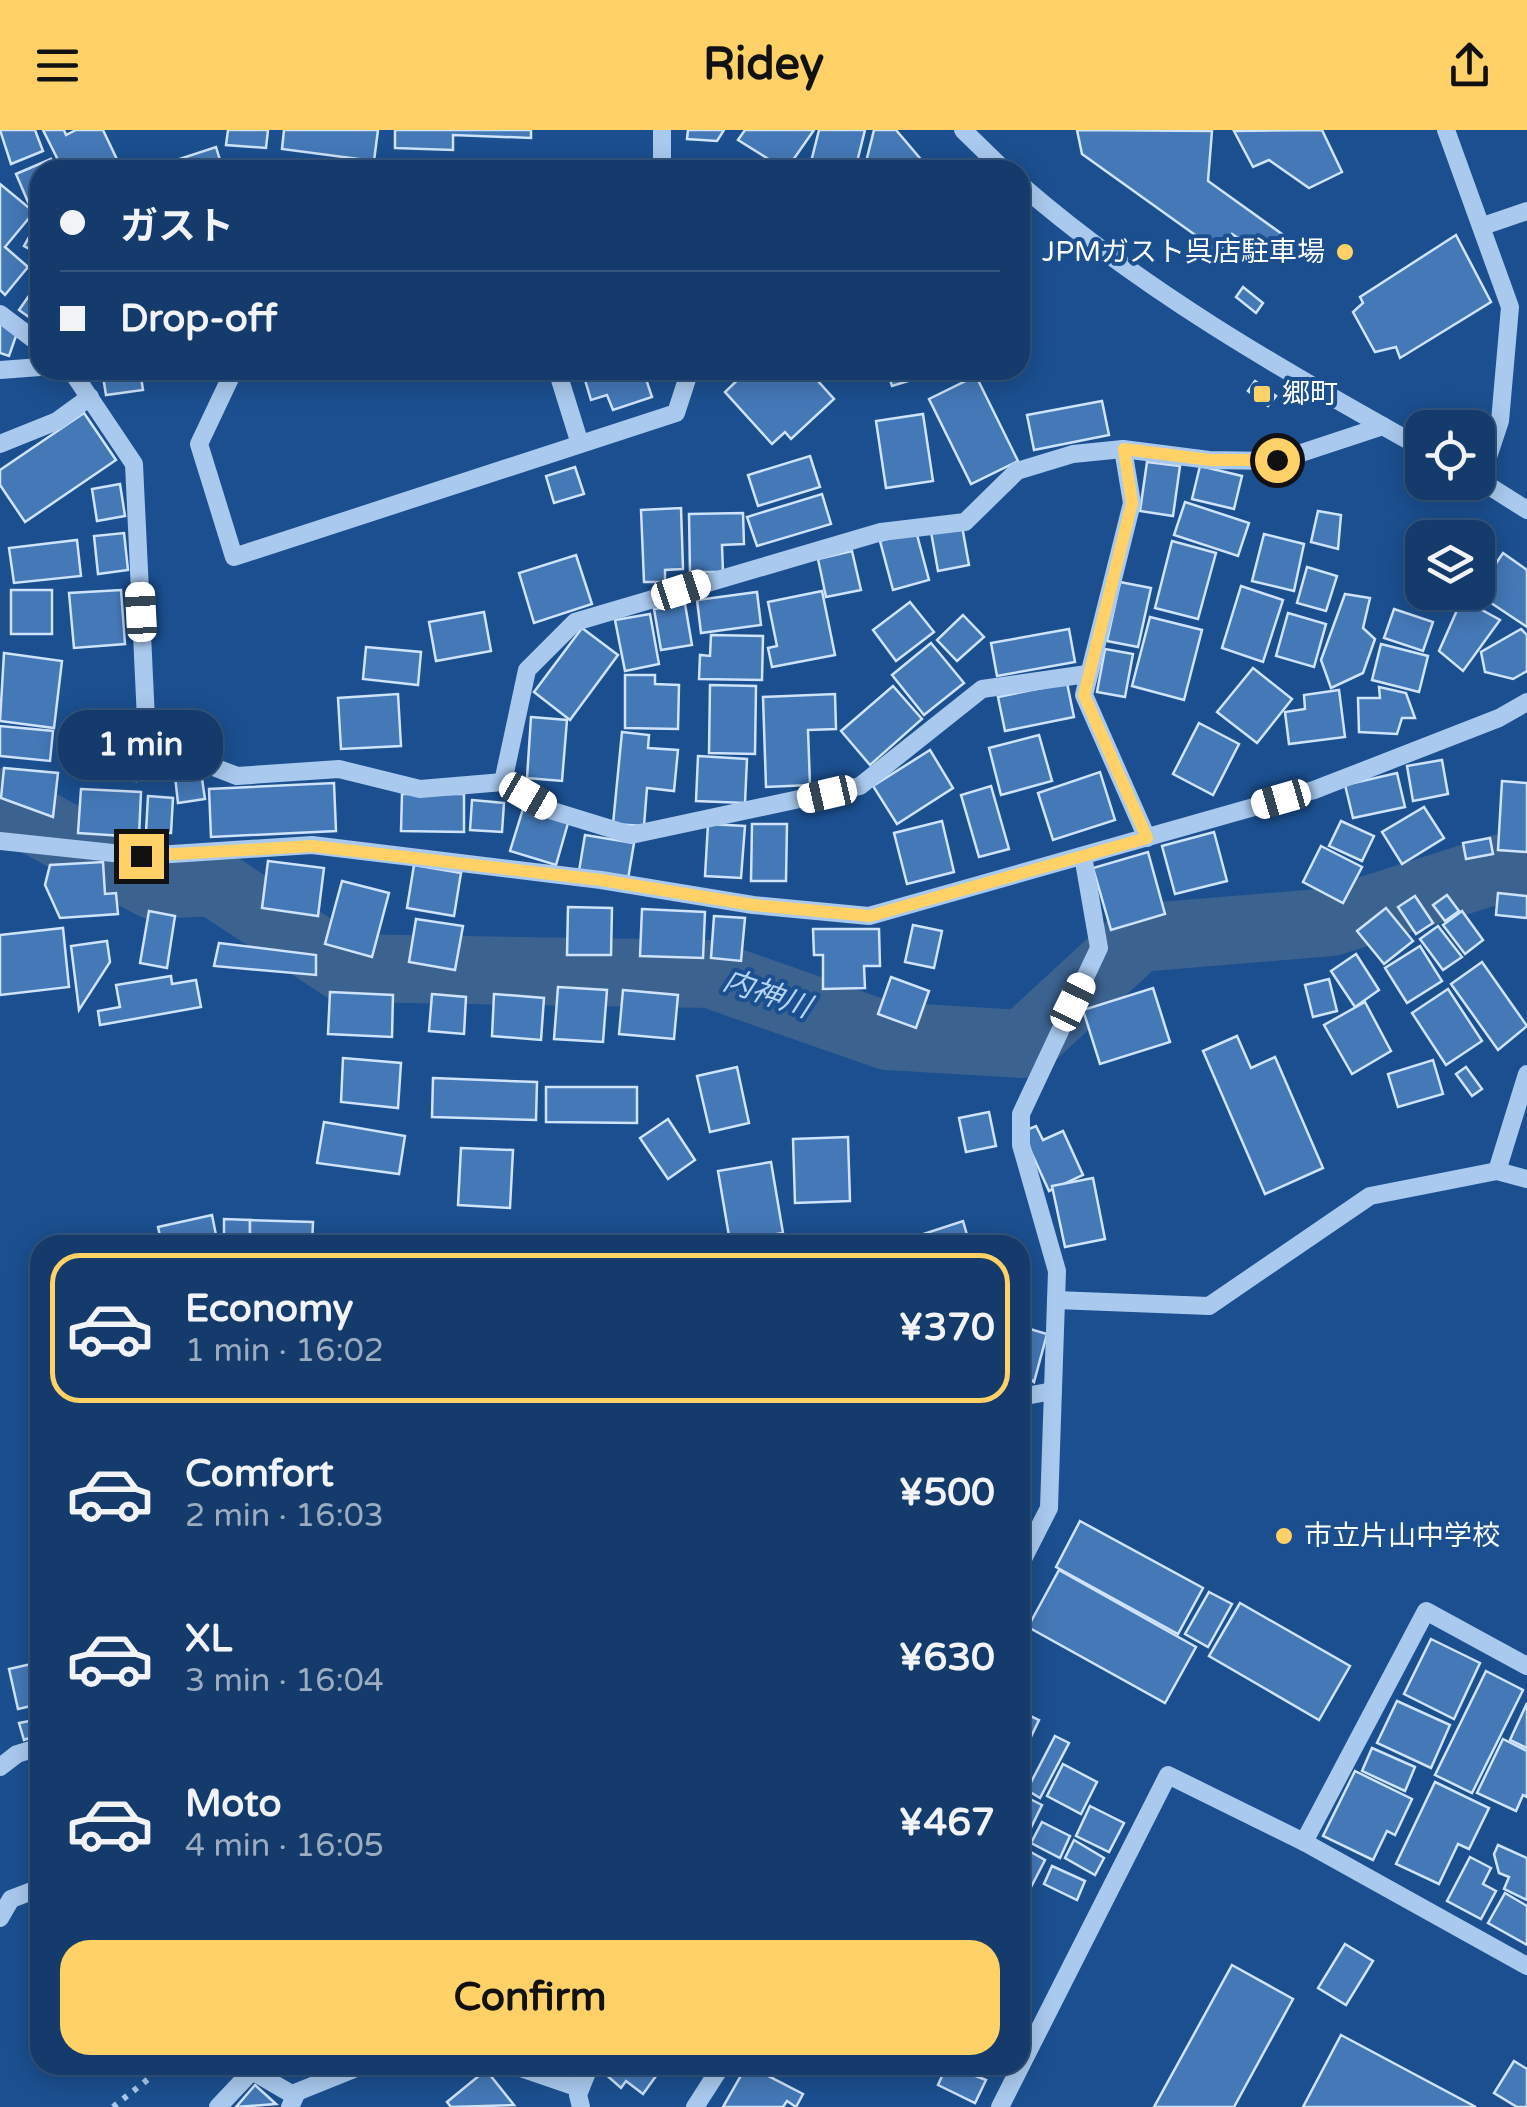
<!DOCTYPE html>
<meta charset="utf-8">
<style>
:root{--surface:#143b6b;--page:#1d4271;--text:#f1f3f6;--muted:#9dadc1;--line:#33557e;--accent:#ffd166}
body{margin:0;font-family:"Varela Round","Noto Sans JP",sans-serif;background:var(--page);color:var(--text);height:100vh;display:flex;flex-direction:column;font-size:38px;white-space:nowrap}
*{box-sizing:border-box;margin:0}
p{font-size:32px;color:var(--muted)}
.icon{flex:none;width:55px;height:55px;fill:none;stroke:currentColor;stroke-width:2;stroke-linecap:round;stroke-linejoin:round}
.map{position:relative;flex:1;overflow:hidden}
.panel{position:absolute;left:30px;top:1105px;width:1000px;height:840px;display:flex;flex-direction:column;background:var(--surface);border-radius:30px;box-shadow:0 5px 25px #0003,0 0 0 2px var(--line)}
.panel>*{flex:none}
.top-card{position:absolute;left:30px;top:30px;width:1000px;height:220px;border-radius:30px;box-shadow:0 5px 25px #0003,0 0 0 2px var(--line);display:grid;align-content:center;height:220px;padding:0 30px;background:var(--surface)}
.buttons{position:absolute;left:1405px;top:280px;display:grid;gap:20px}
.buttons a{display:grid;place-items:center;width:90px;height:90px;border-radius:20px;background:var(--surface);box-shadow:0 5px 25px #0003,0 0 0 2px var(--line);font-size:50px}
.end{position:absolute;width:45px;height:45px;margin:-22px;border:12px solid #ffd166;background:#111;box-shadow:0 0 0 5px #111}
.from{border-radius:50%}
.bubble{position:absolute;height:70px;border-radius:30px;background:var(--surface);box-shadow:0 5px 25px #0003,0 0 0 2px var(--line);font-size:32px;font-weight:700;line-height:70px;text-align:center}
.car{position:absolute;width:30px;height:60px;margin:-30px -15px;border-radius:12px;box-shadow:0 0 8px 2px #0007;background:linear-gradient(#fff 24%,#345 0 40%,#fff 0 76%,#345 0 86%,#fff 0)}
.top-card b{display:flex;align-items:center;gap:35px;height:95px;font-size:38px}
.top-card b+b{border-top:2px solid var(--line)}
.top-card i{width:25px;height:25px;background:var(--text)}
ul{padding:18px 0 0;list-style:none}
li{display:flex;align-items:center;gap:30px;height:150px;margin:0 20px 15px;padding:0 10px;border:5px solid transparent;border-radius:30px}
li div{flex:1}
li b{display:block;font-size:38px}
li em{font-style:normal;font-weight:700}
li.active{border-color:var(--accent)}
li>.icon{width:90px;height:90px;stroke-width:1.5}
.action{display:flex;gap:20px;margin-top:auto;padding:20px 30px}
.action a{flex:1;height:115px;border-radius:30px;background:var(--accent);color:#111;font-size:40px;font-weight:700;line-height:115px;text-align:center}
header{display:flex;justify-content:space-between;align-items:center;height:130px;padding:0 30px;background:var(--accent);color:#111;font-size:45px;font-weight:700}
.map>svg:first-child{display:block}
</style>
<header><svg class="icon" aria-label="menu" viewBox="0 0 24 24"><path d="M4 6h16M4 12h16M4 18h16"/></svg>Ridey<svg class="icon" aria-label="share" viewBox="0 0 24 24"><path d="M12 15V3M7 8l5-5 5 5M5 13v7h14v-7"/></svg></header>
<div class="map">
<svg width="1527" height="1977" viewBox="0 0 1527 1977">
<rect width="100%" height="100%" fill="#1b4f8f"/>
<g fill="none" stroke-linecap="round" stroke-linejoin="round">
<polyline stroke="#3c6290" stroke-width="68" points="0,672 153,755 213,752 344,838 710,844 887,906 1023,914 1138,808 1331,792 1501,738 1527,742"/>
</g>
<g fill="#4478b7" stroke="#cfe3fa" stroke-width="2.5">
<polygon points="0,0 35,0 43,21 11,34"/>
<polygon points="43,0 64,0 66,5 76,0 103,0 122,40 63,40"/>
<polygon points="228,0 268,0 266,18 226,15"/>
<polygon points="284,0 378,0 374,31 282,19"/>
<polygon points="395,0 531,0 531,8 453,5 453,20 395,18"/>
<polygon points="688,0 724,0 717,11 687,9"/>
<polygon points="745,0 814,0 786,40 738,10"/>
<polygon points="819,0 865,0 855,40 809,40"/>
<polygon points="874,0 896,0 930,40 864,40"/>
<polygon points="1077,0 1212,1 1208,51 1282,104 1266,127 1232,104 1219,122 1082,24"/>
<polygon points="1322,0 1342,42 1309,58 1269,30 1253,37 1234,1"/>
<polygon points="216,17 223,40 146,40"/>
<polygon points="51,29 56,40 40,40 40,66 28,72 16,44"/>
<polygon points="0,54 34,82 5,117 28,137 5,165 0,160"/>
<polygon points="39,89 40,89 40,125 24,116"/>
<polygon points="1456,105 1491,172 1400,228 1396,217 1375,222 1353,182 1363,173 1360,167"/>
<polygon points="40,150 40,195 19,180"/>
<polygon points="1243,157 1263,173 1256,183 1236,167"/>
<polygon points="0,194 18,200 9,226 0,223"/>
<polygon points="102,240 140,240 143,260 106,265"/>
<polygon points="582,240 643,240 652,267 613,280 607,265 591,270"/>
<polygon points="748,240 787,240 793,246 808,240 834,269 791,309 785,302 772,314 725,262"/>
<polygon points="887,240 937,240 938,242 892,256"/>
<polygon points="976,246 1018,331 971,354 929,269"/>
<polygon points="1255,251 1276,266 1268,276 1248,261"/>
<polygon points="1102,271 1109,305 1034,320 1027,285"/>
<polygon points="84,283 116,330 25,392 0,355 0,340"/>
<polygon points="923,284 933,351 886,358 876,291"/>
<polygon points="810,326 820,357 758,376 748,345"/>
<polygon points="1147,332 1180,336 1173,386 1140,381"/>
<polygon points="1200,336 1242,346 1234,379 1192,369"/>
<polygon points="575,337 584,364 554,373 546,346"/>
<polygon points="120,354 125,386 97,391 92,359"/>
<polygon points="822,364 831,394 757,416 747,387"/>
<polygon points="1185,372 1249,393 1238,426 1174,405"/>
<polygon points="681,378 683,439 665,440 665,452 644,452 641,380"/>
<polygon points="1318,381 1341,385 1338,419 1311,412"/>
<polygon points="743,383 744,414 722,415 723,442 690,442 689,384"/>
<polygon points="962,396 969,435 938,441 931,402"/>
<polygon points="916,401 929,450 893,460 880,411"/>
<polygon points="124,403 128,440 98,444 94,406"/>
<polygon points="1264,404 1304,414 1294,461 1252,451"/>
<polygon points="77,410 81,446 14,453 9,418"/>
<polygon points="1172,411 1216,423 1198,489 1155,478"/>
<polygon points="852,421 861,460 826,467 818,429"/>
<polygon points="1503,423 1527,440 1527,497 1476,463"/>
<polygon points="576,425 592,474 534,493 519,443"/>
<polygon points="1307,437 1337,446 1326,481 1297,473"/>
<polygon points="1120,452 1151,458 1138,517 1107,511"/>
<polygon points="1241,456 1283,470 1263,532 1222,518"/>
<rect x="11" y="460" width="41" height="44"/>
<polygon points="121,460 125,514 74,518 69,463"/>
<polygon points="822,461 835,525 772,537 768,518 777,516 768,472"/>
<polygon points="757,462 761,495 701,503 697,470"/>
<polygon points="1345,464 1370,468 1363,498 1375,509 1363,543 1331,558 1321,530"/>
<polygon points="1462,469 1500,490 1463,541 1439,521"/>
<polygon points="910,472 934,502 896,531 873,500"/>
<polygon points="685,474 692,515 661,520 654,479"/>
<polygon points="1394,479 1433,492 1423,521 1384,508"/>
<polygon points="484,482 491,521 436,531 429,492"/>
<polygon points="1288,483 1326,494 1314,537 1276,526"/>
<polygon points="650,484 659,534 625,541 615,490"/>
<polygon points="963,485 984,507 957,531 937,510"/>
<polygon points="1150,487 1202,500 1184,570 1132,556"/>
<polygon points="582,498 618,525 570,590 534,562"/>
<polygon points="1069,499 1075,532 997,546 991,513"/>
<polygon points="1521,499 1527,505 1527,541 1513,549 1485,542 1481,522"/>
<polygon points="711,505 763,506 762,550 699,549 700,525 710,526"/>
<polygon points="931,513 964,553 924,585 892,545"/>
<polygon points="1381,514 1428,526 1419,562 1372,550"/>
<polygon points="366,517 421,522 418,555 363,549"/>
<polygon points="1105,519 1133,524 1125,567 1097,562"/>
<polygon points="4,523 62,531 54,598 0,591"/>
<polygon points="1253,538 1292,569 1257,613 1217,582"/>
<polygon points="625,545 655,545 655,554 679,555 678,599 625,598"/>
<polygon points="1067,553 1074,587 1005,601 998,567"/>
<polygon points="710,555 756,556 755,624 709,623"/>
<polygon points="893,556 922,589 870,635 841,601"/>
<polygon points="1379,557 1406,563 1415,588 1402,588 1397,604 1359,602 1358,568 1380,568"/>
<polygon points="1339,560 1345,607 1289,614 1285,582 1305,579 1304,565"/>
<polygon points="398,564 401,616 341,619 338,568"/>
<polygon points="835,564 836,599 808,600 810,655 766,657 763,567"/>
<polygon points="531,587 567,590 562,651 527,648"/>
<polygon points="1199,593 1239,614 1213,665 1173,644"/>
<polygon points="0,596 53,601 50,631 0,626"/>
<polygon points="85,600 146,616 136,651 76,635"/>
<polygon points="622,602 649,605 648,618 678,620 674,661 647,658 644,696 613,694"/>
<polygon points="1039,605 1052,651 1001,665 989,618"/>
<polygon points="930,620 953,658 897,694 873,656"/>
<polygon points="698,626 747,629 745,673 696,671"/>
<polygon points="1442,630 1448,664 1413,671 1407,636"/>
<polygon points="4,638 58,643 53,687 1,668"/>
<polygon points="201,642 205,669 178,673 175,646"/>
<polygon points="1100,642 1115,690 1053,710 1038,663"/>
<polygon points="1397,643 1405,677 1353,688 1345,655"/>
<polygon points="1502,651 1527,653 1527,722 1498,720"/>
<polygon points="334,653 336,701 211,707 209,659"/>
<polygon points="991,656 1009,719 979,727 961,665"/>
<polygon points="81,659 141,662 139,707 78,703"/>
<polygon points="402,664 464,664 464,702 401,701"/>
<polygon points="148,666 173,668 171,703 146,702"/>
<polygon points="472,670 504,673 502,702 470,700"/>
<polygon points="1424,677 1444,708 1402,734 1382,702"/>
<polygon points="523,679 568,693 556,735 510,721"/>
<polygon points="942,691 954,742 907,754 894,703"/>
<polygon points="1341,691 1374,706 1362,731 1329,716"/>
<polygon points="708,694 745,696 741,748 705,746"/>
<polygon points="752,694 787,694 786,751 751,751"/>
<polygon points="1214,702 1227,751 1175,764 1162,716"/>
<polygon points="585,705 634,713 628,749 579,741"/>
<polygon points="1490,708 1493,724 1466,729 1463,713"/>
<polygon points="1321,716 1362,737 1343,773 1303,752"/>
<polygon points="1148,722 1165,784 1111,800 1093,738"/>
<polygon points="268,731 324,738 318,786 262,778"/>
<polygon points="103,732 105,764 116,763 118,784 60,788 45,755 50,735"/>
<polygon points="414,735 461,743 454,786 407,778"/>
<polygon points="342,751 389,763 372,827 325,814"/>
<polygon points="1498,763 1527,766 1527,788 1496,785"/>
<polygon points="1447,765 1459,781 1445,791 1433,775"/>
<polygon points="1415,766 1433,793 1416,804 1398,777"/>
<polygon points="568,777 612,778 611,825 567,825"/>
<polygon points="1386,778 1413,811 1384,834 1357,801"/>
<polygon points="642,779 705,782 703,828 640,826"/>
<polygon points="149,781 175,786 167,838 140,833"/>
<polygon points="1462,781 1483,810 1465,824 1443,795"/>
<polygon points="714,786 745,788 741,831 711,828"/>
<polygon points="416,789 463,796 455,840 409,832"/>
<polygon points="913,795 942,801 934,838 905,832"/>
<polygon points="1438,796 1462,827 1443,840 1420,809"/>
<polygon points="63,798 69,857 0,865 0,805"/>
<polygon points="813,799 879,799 880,836 864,836 865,858 823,859 823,825 814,825"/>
<polygon points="107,811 110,832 79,880 71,816"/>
<polygon points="219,813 316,825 316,845 214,836"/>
<polygon points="1420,816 1442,851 1407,873 1385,838"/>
<polygon points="1356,824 1379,860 1355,877 1331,841"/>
<polygon points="1482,832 1527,896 1498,920 1451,854"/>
<polygon points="171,846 172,854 196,850 201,877 100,895 98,881 120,877 116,855"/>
<polygon points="891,847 929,861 916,898 878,884"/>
<polygon points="1329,849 1337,881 1313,887 1305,855"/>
<polygon points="558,857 607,860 603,912 554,909"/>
<polygon points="1153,858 1170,912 1100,934 1083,880"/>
<polygon points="1448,859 1482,911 1446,935 1412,883"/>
<polygon points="623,860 678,865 674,909 619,904"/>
<polygon points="330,862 393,865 392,907 328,904"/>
<polygon points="432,864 466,867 464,904 429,901"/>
<polygon points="494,864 544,868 541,910 492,906"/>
<polygon points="1365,872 1391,921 1352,944 1324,895"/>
<polygon points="1237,906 1251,938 1275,927 1323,1038 1265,1064 1203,921"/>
<polygon points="343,928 401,933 398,978 341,972"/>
<polygon points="1433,930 1443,964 1398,977 1388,944"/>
<polygon points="737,937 749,993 710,1002 697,946"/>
<polygon points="1466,937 1482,959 1472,966 1456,944"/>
<polygon points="433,948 537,952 536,990 432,987"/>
<polygon points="546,957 637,957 637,993 546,992"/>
<polygon points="989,982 996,1016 966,1022 959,988"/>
<polygon points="668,989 695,1030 668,1049 640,1008"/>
<polygon points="324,992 405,1006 399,1044 317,1033"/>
<polygon points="1036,996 1043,1010 1063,1001 1083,1045 1049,1061 1022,1002"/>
<polygon points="848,1007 850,1071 795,1073 793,1009"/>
<polygon points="461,1018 513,1020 510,1078 458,1075"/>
<polygon points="771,1032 783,1103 730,1112 718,1041"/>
<polygon points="1093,1048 1105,1109 1065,1117 1052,1056"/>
<polygon points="212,1085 218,1115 162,1115 158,1097"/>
<polygon points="224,1089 250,1090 250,1113 224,1113"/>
<polygon points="250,1090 313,1092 312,1115 250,1115"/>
<polygon points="963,1091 970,1115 907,1115 905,1110"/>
<polygon points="1020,1196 1047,1204 1034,1252 1020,1241"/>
<polygon points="1080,1391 1203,1458 1178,1504 1056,1437"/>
<polygon points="1059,1440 1196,1517 1165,1573 1028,1497"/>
<polygon points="1209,1462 1232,1474 1208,1517 1185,1504"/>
<polygon points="1240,1473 1350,1536 1319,1590 1209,1526"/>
<polygon points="1431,1509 1480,1533 1454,1589 1404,1564"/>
<polygon points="40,1532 40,1574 18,1579 9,1539"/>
<polygon points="1486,1541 1523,1560 1472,1663 1435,1645"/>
<polygon points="1397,1571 1450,1595 1431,1638 1377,1613"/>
<polygon points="1527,1573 1527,1618 1510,1610"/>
<polygon points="1020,1581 1039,1590 1028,1613 1020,1609"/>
<polygon points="40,1589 40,1604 24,1610 19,1593"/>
<polygon points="1055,1606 1069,1613 1040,1668 1027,1660"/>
<polygon points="1503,1609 1527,1621 1527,1667 1523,1665 1516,1681 1477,1663"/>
<polygon points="1372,1618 1415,1637 1405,1661 1362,1641"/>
<polygon points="1063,1634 1097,1652 1081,1684 1047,1666"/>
<polygon points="1355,1641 1412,1669 1395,1705 1387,1701 1373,1730 1323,1706"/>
<polygon points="1435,1652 1489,1678 1469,1719 1458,1714 1439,1754 1396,1734"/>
<polygon points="1020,1664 1042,1675 1026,1708 1020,1705"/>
<polygon points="1090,1676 1124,1693 1109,1722 1076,1706"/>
<polygon points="1042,1692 1070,1706 1060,1728 1031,1713"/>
<polygon points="1074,1710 1104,1728 1095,1745 1065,1728"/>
<polygon points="1498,1715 1527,1728 1527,1770 1504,1759 1509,1747 1499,1743 1494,1724"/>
<polygon points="1020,1716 1045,1730 1030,1759 1020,1753"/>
<polygon points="1470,1727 1491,1738 1483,1754 1496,1761 1481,1789 1447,1771"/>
<polygon points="1052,1736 1085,1751 1077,1770 1044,1754"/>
<polygon points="1505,1763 1527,1776 1527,1815 1488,1793"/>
<polygon points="1345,1814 1373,1831 1346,1875 1318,1858"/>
<polygon points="1232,1835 1293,1869 1234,1977 1154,1977"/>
<polygon points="1341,1905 1476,1977 1303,1977"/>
<polygon points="1514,1931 1527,1939 1527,1977 1517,1977 1494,1963"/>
<polygon points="595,1935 664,1935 643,1964 626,1951 621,1958"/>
<polygon points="747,1935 803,1964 796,1977 787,1971 783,1977 723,1977"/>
<polygon points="947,1935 986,1950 975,1973 938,1955"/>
<polygon points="486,1940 514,1975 451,1977 447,1972"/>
<polygon points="255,1955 276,1974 236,1977"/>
</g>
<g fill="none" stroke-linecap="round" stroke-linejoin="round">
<polyline stroke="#a9c9ee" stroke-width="6" stroke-dasharray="5 8" stroke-linecap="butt" points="113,1977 166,1935"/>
<g stroke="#a9c9ee" stroke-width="18">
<polyline points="662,0 662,40"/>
<polyline points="963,0 1004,40"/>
<polyline points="1446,0 1510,177 1500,291 1480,351"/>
<path d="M1020,54c122,106 262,186 402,264"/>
<polyline points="1483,96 1527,81"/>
<polyline points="0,184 40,214"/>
<polyline points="0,240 40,237"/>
<polyline points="71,240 134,334 147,611 237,646 339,639 420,659 503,652 553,681 631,705 860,656 982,559 1087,544"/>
<polyline points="234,240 199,314 234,427 676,283 690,240"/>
<polyline points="557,240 580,314"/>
<polyline points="0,314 57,291 90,267"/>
<polyline points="1123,319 1132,373 1084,565 1147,708"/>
<polyline points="1478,349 1527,380"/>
<polyline points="503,652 527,540 575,492 881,402 965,392 1017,341 1073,324 1123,319 1209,330 1277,331 1383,296"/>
<polyline points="0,711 141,726 312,715 601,750 753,775 869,786 1314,660 1499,588 1527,572"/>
<polyline points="1497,1041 1527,944"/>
<polyline points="1056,1170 1209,1176 1370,1066 1497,1041 1527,1049"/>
<polyline points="1020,1267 1053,1261"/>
<polyline points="1020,1435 1049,1378 1057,1141 1021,1015 1021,984 1099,818 1083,726"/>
<polyline points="0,1637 17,1624 40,1617"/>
<polyline points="1304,1712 1426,1481 1527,1536"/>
<polyline points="0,1788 11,1769 40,1758"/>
<polyline points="512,1935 579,1958"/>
<polyline points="218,1977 252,1941 295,1966"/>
<polyline points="290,1977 297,1962 364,1935"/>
<polyline points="581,1977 578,1965 590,1935"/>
<polyline points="695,1977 722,1935"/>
<polyline points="1000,1977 1168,1645 1304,1712 1527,1836"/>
</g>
</g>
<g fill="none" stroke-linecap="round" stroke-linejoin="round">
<polyline stroke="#ffd166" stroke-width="12" points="141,726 312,716 601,750 753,775 870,786 1147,708 1084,565 1132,373 1124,319 1210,330 1277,330"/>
</g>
<g fill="#ffd166" stroke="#1b4f8f" stroke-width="4">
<circle cx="1345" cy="122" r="10"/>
<rect x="1252" y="254" width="20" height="20" rx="5"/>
<circle cx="1284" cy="1406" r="10"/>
</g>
<g text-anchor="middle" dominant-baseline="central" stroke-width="8" stroke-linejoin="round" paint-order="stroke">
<g font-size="28" fill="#fff" stroke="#1b4f8f" text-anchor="start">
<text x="1325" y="122" text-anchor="end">JPMガスト呉店駐車場</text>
<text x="1282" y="264">郷町</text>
<text x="1304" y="1406">市立片山中学校</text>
</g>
<g font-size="30" font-style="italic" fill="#b5d3f5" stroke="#1b4f8f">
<text transform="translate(767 864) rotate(19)">内神川</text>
</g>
</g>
</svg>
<div class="buttons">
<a><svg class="icon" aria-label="locate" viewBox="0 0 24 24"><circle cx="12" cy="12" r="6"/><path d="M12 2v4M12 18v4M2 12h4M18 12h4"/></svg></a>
<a><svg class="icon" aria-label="layers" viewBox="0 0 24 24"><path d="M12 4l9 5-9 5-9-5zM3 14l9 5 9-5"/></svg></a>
</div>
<i class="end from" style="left:1277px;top:330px"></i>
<i class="end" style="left:141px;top:726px"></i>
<div class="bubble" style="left:58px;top:580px;width:165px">1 min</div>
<i class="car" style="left:681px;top:460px;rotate:72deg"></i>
<i class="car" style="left:141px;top:482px;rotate:357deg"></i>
<i class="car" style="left:827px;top:664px;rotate:257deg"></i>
<i class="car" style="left:528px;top:666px;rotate:120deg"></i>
<i class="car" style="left:1281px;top:669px;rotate:254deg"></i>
<i class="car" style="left:1073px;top:872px;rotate:26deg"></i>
<div class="top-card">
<b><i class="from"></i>ガスト</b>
<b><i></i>Drop-off</b>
</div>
<section class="panel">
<ul>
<li class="active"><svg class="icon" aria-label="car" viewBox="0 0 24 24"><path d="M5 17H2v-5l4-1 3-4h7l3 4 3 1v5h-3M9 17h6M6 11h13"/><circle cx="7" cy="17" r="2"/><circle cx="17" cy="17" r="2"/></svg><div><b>Economy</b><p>1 min · 16:02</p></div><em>¥370</em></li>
<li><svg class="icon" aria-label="car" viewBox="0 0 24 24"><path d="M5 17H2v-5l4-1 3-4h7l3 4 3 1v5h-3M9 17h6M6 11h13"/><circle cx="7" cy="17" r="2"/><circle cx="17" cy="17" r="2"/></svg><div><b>Comfort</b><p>2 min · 16:03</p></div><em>¥500</em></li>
<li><svg class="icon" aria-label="car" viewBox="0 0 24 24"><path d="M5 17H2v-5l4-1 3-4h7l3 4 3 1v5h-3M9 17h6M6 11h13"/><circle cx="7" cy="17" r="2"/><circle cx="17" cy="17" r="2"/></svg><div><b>XL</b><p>3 min · 16:04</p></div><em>¥630</em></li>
<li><svg class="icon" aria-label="car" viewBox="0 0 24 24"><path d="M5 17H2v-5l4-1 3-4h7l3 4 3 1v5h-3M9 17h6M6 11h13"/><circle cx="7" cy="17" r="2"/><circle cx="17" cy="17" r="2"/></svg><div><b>Moto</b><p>4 min · 16:05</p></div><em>¥467</em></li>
</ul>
<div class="action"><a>Confirm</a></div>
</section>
</div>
